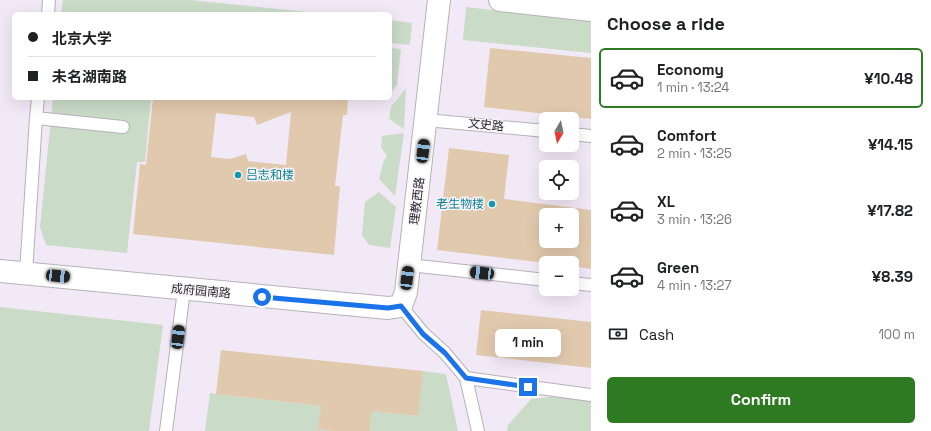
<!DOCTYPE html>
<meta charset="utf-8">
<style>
:root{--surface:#fff;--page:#f2f2f2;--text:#202124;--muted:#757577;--line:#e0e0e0;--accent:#2e7a22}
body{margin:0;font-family:"Space Grotesk","Noto Sans SC",sans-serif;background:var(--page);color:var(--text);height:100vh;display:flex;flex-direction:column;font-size:15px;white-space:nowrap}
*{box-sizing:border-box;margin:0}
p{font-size:13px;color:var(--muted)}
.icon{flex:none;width:22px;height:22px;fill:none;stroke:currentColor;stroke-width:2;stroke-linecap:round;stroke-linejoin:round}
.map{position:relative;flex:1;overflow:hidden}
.panel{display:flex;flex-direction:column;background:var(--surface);width:340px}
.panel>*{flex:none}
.hud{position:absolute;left:12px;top:12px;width:380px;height:88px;border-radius:6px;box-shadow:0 4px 16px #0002;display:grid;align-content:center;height:88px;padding:0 16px;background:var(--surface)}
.needle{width:26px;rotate:189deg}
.tools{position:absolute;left:539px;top:112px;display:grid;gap:8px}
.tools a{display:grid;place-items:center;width:40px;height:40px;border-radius:6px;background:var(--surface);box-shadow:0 4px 16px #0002;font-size:20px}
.end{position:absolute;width:18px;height:18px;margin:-9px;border:5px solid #1a73e8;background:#fff;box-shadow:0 0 0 2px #fff}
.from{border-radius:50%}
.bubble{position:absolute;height:28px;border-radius:6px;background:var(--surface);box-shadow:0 4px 16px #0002;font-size:13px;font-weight:700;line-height:28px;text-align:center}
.car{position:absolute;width:12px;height:24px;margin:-12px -6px;border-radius:5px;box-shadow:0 0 3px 1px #0007;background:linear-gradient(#222 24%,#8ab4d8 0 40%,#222 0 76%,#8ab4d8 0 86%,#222 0)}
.hud b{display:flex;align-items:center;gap:14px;height:38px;font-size:15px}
.hud b+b{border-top:1px solid var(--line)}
.hud i{width:10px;height:10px;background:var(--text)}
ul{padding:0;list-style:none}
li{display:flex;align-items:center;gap:12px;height:60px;margin:0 8px 6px;padding:0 8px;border:2px solid transparent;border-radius:6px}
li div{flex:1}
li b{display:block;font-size:15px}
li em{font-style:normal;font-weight:700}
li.selected{border-color:var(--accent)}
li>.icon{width:36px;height:36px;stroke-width:1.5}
h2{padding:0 16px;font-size:18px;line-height:48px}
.pay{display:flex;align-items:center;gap:10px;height:44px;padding:0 16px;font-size:15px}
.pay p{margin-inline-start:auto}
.cta{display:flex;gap:8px;margin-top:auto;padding:8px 16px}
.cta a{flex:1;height:46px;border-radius:6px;background:var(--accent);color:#fff;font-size:16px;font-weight:700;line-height:46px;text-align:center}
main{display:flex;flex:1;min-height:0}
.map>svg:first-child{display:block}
</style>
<main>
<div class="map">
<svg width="591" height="431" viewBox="0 0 591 431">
<rect width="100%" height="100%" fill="#f8f4fb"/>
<path fill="#f2e9f7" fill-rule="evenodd" d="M0,0h591v431h-591zM14,14h376v84h-376zM546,119h26v26h-26zM546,167h26v26h-26zM546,215h26v26h-26zM546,263h26v26h-26z"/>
<g fill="#cadbc8">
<polygon points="63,0 191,0 328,14 61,14"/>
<polygon points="466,7 591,21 591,53 463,40"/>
<polygon points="390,20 412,23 410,45 390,43"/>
<polygon points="390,48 401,49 397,85 390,94"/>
<polygon points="406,88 404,129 389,119 391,107"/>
<polygon points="53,98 151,98 145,162 137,162 127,253 46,245 40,227"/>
<polygon points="404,133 395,196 379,179 383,163 387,156 381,147 382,136"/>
<polygon points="379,192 396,207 390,248 369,245 362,235 365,202"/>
<polygon points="0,307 163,325 149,431 0,431"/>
<polygon points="423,371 446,374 458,431 370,431 372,411 417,416"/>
<polygon points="210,393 321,406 319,429 332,431 205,431"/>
<polygon points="568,395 591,399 591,431 507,431 508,425 531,399"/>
</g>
<g fill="#e1c9ad" fill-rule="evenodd">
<polygon points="490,48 591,58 591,119 484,107"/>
<path d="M153,98h195l-1,17h-4l-8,71h5l-6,69 -201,-21 7,-70 6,1zM291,112l-5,53 -38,-4 -2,-7 -16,5 -19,-2 5,-44 38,4 3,8z"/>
<path d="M449,148l60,7 -5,44 87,11v59l-19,-3v-3h-26l-109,-13zM546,215h26v26h-26z"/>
<polygon points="481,310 591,322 591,368 476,355"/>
<polygon points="221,350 423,371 418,416 372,411 370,431 332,431 318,429 321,406 216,394"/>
</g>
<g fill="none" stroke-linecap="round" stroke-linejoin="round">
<g stroke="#b6b2b9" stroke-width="14">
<g id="lane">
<polyline points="48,14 49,0"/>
<polyline points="38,98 36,118 123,127"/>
<polyline points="426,120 546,131"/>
<polyline points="572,134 591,136"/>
<polyline points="409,265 546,280"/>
<polyline points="26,273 36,118"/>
<polyline points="572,283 591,285"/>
<polyline points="401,306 423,333 445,353 466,378 478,431"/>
<polyline points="466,378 591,395"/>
<polyline points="166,431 184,290"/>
</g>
</g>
<g stroke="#b6b2b9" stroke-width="24">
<g id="street">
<polyline points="500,0 591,10"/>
<polyline points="0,271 388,308 401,306 406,292 439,0"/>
</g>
</g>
<use href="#lane" stroke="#fff" stroke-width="12"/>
<use href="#street" stroke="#fff" stroke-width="22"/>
</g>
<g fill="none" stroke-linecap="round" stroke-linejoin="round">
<polyline stroke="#1a73e8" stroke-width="5" points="262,297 388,308 401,306 423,334 445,353 466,378 528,387"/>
</g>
<g fill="#0f9aa8" stroke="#f8f4fb" stroke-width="1.5">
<circle cx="238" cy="175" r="4"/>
<circle cx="492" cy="204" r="4"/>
</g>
<g text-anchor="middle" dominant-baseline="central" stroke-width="3" stroke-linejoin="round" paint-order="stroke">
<g font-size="12" fill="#2b2a2c" stroke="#f8f4fb">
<text transform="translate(486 125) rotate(6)">文史路</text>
<text transform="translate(417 201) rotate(-83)">理教西路</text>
<text transform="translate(201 291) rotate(5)">成府园南路</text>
</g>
<g font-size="12" fill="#0d838f" stroke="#f8f4fb" text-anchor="start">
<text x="246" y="175">吕志和楼</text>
<text x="484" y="204" text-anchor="end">老生物楼</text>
</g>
</g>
</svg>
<div class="tools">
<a><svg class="needle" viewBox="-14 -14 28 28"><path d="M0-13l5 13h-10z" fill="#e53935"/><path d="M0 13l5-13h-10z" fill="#757577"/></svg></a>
<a><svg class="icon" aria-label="locate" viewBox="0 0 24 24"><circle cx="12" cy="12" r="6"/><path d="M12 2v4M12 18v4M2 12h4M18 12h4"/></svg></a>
<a>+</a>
<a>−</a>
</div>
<i class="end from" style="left:262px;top:297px"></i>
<i class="end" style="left:528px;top:387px"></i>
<div class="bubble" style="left:495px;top:329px;width:66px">1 min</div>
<i class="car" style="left:423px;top:151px;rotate:7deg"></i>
<i class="car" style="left:482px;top:273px;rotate:276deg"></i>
<i class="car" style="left:58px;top:276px;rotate:96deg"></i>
<i class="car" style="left:407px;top:278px;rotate:7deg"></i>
<i class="car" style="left:178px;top:337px;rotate:7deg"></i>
<div class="hud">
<b><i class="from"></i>北京大学</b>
<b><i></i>未名湖南路</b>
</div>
</div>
<section class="panel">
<h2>Choose a ride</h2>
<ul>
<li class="selected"><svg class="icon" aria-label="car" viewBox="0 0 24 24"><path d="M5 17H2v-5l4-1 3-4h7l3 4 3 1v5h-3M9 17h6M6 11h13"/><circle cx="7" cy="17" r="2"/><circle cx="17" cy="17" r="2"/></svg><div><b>Economy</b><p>1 min · 13:24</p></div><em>¥10.48</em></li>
<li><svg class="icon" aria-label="car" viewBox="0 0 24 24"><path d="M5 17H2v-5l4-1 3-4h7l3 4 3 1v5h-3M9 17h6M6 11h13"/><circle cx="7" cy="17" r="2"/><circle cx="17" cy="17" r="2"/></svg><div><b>Comfort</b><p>2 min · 13:25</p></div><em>¥14.15</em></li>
<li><svg class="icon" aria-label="car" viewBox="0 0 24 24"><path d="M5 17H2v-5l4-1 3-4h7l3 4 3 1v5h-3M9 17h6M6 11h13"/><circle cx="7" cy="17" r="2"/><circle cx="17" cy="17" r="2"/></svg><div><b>XL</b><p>3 min · 13:26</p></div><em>¥17.82</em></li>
<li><svg class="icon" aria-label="car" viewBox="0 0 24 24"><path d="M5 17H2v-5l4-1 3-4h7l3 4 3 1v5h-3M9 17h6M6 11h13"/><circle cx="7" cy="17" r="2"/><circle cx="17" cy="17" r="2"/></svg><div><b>Green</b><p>4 min · 13:27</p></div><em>¥8.39</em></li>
</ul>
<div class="pay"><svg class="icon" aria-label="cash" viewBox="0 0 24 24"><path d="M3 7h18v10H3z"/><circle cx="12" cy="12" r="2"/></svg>Cash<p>100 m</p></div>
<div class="cta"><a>Confirm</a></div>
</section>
</main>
